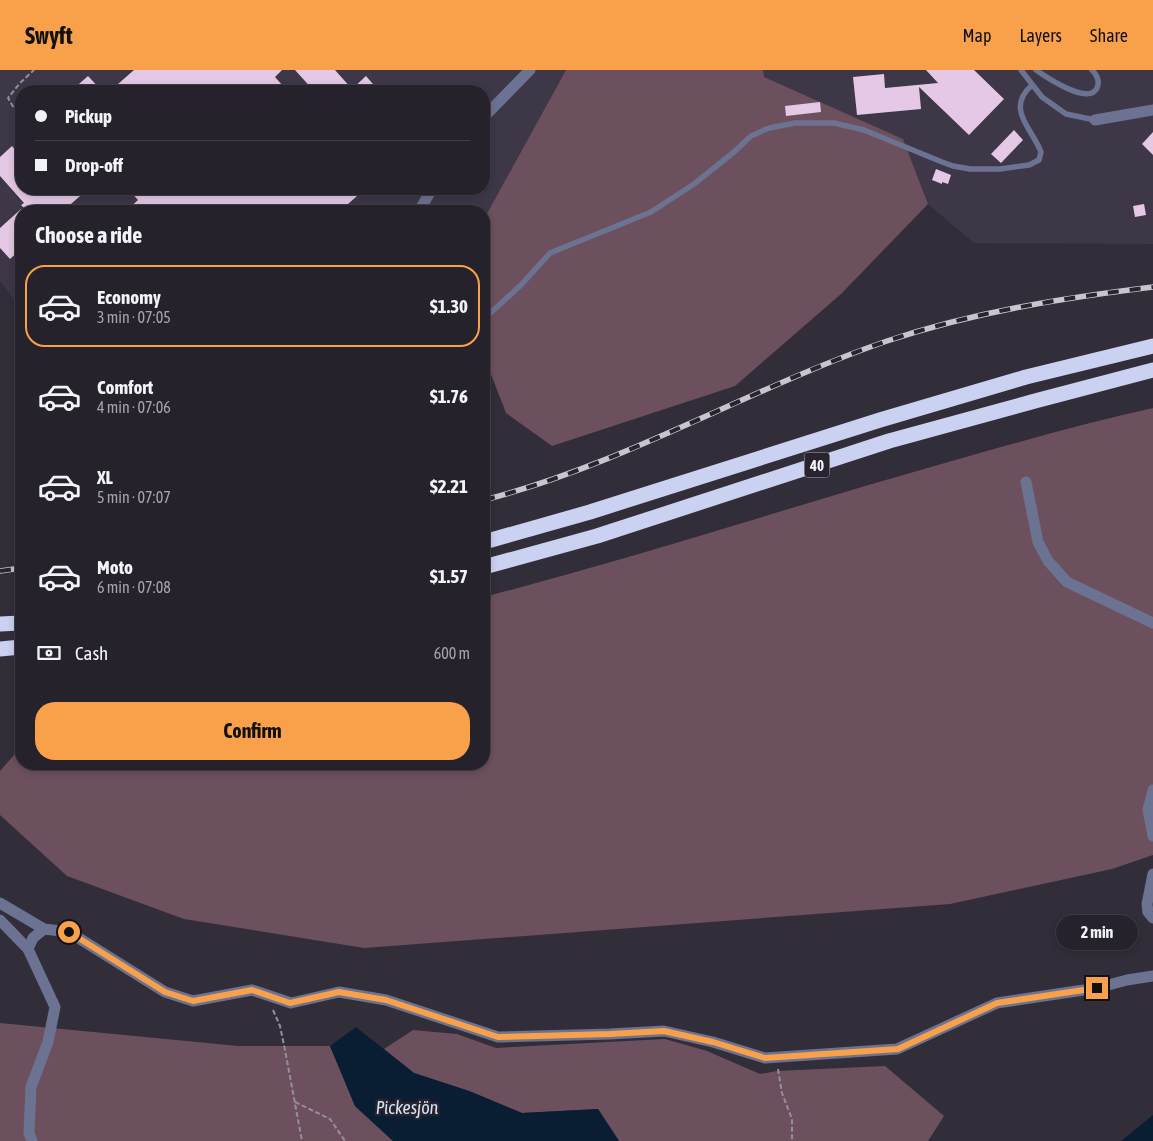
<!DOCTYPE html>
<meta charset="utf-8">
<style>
:root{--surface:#26222b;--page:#322f37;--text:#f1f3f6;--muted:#a4a4a9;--line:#423f47;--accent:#f8a14a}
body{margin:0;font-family:"Asap Condensed",sans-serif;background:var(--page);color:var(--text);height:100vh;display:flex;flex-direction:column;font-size:19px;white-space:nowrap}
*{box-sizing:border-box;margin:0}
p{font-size:16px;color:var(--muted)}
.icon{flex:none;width:28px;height:28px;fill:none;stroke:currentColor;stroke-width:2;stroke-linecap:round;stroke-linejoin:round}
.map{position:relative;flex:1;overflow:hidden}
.sheet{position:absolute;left:15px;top:135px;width:475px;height:565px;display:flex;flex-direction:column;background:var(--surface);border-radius:20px;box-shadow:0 2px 8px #0003,0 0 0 1px var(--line)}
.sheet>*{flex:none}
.guide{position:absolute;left:15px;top:15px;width:475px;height:110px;border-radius:20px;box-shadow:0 2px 8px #0003,0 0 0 1px var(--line);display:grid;align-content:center;height:110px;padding:0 20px;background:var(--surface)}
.end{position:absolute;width:22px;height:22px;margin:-11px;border:6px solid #f8a14a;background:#111;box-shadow:0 0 0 2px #111}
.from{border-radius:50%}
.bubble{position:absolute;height:35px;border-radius:18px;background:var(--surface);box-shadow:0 2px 8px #0003,0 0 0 1px var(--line);font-size:16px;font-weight:700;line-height:35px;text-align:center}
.guide b{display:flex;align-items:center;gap:18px;height:48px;font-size:19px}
.guide b+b{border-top:1px solid var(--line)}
.guide i{width:12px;height:12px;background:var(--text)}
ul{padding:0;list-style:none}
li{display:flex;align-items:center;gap:15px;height:82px;margin:0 10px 8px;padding:0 10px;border:2px solid transparent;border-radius:20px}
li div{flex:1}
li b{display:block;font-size:19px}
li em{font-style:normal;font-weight:700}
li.active{border-color:var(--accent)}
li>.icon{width:45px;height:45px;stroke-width:1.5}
h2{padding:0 20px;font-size:22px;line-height:60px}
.pay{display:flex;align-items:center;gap:12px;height:55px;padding:0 20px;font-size:19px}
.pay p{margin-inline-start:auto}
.primary-button{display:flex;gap:10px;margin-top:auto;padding:10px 20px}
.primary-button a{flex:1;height:58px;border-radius:20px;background:var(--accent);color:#111;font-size:20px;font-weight:700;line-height:58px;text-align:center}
header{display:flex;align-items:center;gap:30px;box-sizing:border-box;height:70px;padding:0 25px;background:var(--accent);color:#111}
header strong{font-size:24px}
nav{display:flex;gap:28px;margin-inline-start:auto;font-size:18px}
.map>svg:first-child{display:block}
</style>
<header>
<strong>Swyft</strong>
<nav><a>Map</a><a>Layers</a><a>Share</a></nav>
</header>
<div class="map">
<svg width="1153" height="1071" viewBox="0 0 1153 1071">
<rect width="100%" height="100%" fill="#322e39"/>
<g fill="#3d3748" fill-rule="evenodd">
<path d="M0,0h566l-82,149v-8h-463v98l-21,-28zM21,21h463v98h-463z"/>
<polygon points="763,0 1153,0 1153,174 974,173 928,134 903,69 763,7"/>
</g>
<g fill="#6d505d">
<polygon points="566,0 763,0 764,7 903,69 928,134 841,224 735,316 552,376 506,343 484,286 484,149"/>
<path d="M1153,338v447l-41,14 -162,35 -586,44 -180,-29 -117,-43 -67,-61v-44l21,-24v17h463v-167c157,-41 312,-92 468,-136 67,-19 133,-38 201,-53z"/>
<polygon points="0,953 238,976 330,976 355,1036 393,1071 0,1071"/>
<polygon points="413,960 457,964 496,978 665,969 707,981 760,1004 777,1001 885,996 944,1046 928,1071 619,1071 598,1039 522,1043 469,1021 414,1003 384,979"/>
</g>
<g fill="#091d33">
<polygon points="356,957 414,1003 469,1021 522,1043 598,1039 619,1071 393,1071 355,1036 330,976"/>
<polygon points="1153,1045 1153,1071 1121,1071"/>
</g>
<g fill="#e4c8e5">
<polygon points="134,0 282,0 275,7 283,16 277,21 110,21"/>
<polygon points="295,0 335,0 352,19 366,6 379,21 314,21"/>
<polygon points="926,0 974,0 1004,29 969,65 919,17 921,39 857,45 853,7 884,4 885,18 938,13"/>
<polygon points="88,6 102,21 71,21"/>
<polygon points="820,32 821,42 786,46 785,36"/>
<polygon points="1014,60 1023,70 1001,93 991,84"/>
<polygon points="1153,62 1153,85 1142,74"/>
<polygon points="12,76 21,86 21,119 88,119 63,141 27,141 21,135 24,133 0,106 0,87"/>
<polygon points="936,99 951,105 948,114 942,112 942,114 932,110"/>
<polygon points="128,119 221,119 225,124 230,119 365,119 340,141 126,141 138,130"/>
<polygon points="1144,134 1146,145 1135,147 1133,136"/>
<polygon points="21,139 21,179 10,189 0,178 0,158"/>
</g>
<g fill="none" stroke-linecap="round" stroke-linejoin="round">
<g stroke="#939099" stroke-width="2" stroke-dasharray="5 2.5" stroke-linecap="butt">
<polyline points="21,50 8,28 20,13 34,0"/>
<polyline points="273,940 280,956 285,980 302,1071"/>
<polyline points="778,999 782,1023 792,1049 792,1071"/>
<polyline points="295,1032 330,1049 345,1071"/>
</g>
<g stroke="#6c7292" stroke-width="5.5">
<polyline points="1021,0 1042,27 1066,44 1095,50"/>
<path d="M1036,0c10,7 53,36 61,18 3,-7 0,-13 -5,-18"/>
<path d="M484,249l37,-34 29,-32 101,-41 43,-28 40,-32 17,-16 18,-8 26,-5h39l30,7 78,32 11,4 17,3h30l29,-4 10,-5 2,-8c-9,-24 -36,-43 -9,-67"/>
</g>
<g stroke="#6c7292" stroke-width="11">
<polyline points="484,47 530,0"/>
<polyline points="1095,50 1153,40"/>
<polyline points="419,141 432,119"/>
<polyline points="1026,412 1038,472 1048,491 1067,512 1153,553"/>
<polyline points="1153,720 1148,740 1153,766"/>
<polyline points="1153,804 1147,834 1148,842 1153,848"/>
<polyline points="0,833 44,859 69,862 165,922 193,931 252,920 291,933 339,922 386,930 498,967 610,964 664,961 713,972 765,988 897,979 997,933 1097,918 1127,910 1153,906"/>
<polyline points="0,850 28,879 55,937 48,972 31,1017 29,1063 32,1071"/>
<polyline points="28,879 33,868 44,859"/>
</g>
<g stroke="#cbd1f1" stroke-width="15">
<polyline points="484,472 590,442 880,350 1026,307 1153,276"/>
<polyline points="484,497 597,466 889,371 1035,331 1153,300"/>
<polyline points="0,554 21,553"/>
<polyline points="0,579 21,577"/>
</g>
<g stroke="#c8c5cd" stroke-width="5.5">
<g id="rail">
<path d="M484,430c141,-36 266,-112 403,-159 87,-29 176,-43 266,-54"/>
<polyline points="0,501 21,498"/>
</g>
</g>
<use href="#rail" stroke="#28242f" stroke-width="4" stroke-dasharray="11" stroke-linecap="butt"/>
</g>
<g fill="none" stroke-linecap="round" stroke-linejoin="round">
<polyline stroke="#f8a14a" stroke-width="6" points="69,862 165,922 193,931 252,920 290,933 339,922 386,930 498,967 610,964 664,961 713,972 765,988 898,979 997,933 1097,918"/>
</g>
<g text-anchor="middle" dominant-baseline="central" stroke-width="5" stroke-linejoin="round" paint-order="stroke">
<rect fill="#28242f" stroke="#b8b5be" stroke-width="1" x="804.5" y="382.5" width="25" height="25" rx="4"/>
<g font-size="15" font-weight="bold" fill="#f6f3fb">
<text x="817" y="395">40</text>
</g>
<g font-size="18" font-style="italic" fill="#d4e5f9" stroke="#28242f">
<text x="407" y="1037">Pickesjön</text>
</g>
</g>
</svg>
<i class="end from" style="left:69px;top:862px"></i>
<i class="end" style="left:1097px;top:918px"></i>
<div class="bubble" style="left:1056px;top:845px;width:82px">2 min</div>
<div class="guide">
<b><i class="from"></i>Pickup</b>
<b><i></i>Drop-off</b>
</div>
<section class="sheet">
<h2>Choose a ride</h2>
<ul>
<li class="active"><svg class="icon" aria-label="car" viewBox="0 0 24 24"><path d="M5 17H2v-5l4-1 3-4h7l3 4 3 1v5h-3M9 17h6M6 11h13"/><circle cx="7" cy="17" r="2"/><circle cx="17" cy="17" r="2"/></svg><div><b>Economy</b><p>3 min · 07:05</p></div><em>$1.30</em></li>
<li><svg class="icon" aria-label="car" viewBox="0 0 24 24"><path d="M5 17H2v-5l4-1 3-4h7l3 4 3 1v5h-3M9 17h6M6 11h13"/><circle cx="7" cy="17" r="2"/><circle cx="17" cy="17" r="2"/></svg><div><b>Comfort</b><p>4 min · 07:06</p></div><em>$1.76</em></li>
<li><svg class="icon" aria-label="car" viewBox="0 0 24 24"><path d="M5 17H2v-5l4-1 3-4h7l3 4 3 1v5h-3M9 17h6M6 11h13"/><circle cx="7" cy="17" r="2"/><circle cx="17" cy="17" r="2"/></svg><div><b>XL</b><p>5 min · 07:07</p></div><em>$2.21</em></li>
<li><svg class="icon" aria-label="car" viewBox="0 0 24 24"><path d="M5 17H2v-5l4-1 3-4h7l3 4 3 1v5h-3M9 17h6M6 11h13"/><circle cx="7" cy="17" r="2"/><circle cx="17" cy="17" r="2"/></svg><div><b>Moto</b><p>6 min · 07:08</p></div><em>$1.57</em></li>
</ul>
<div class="pay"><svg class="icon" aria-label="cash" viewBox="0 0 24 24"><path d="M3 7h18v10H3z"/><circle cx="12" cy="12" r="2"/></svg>Cash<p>600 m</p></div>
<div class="primary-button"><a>Confirm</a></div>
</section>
</div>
